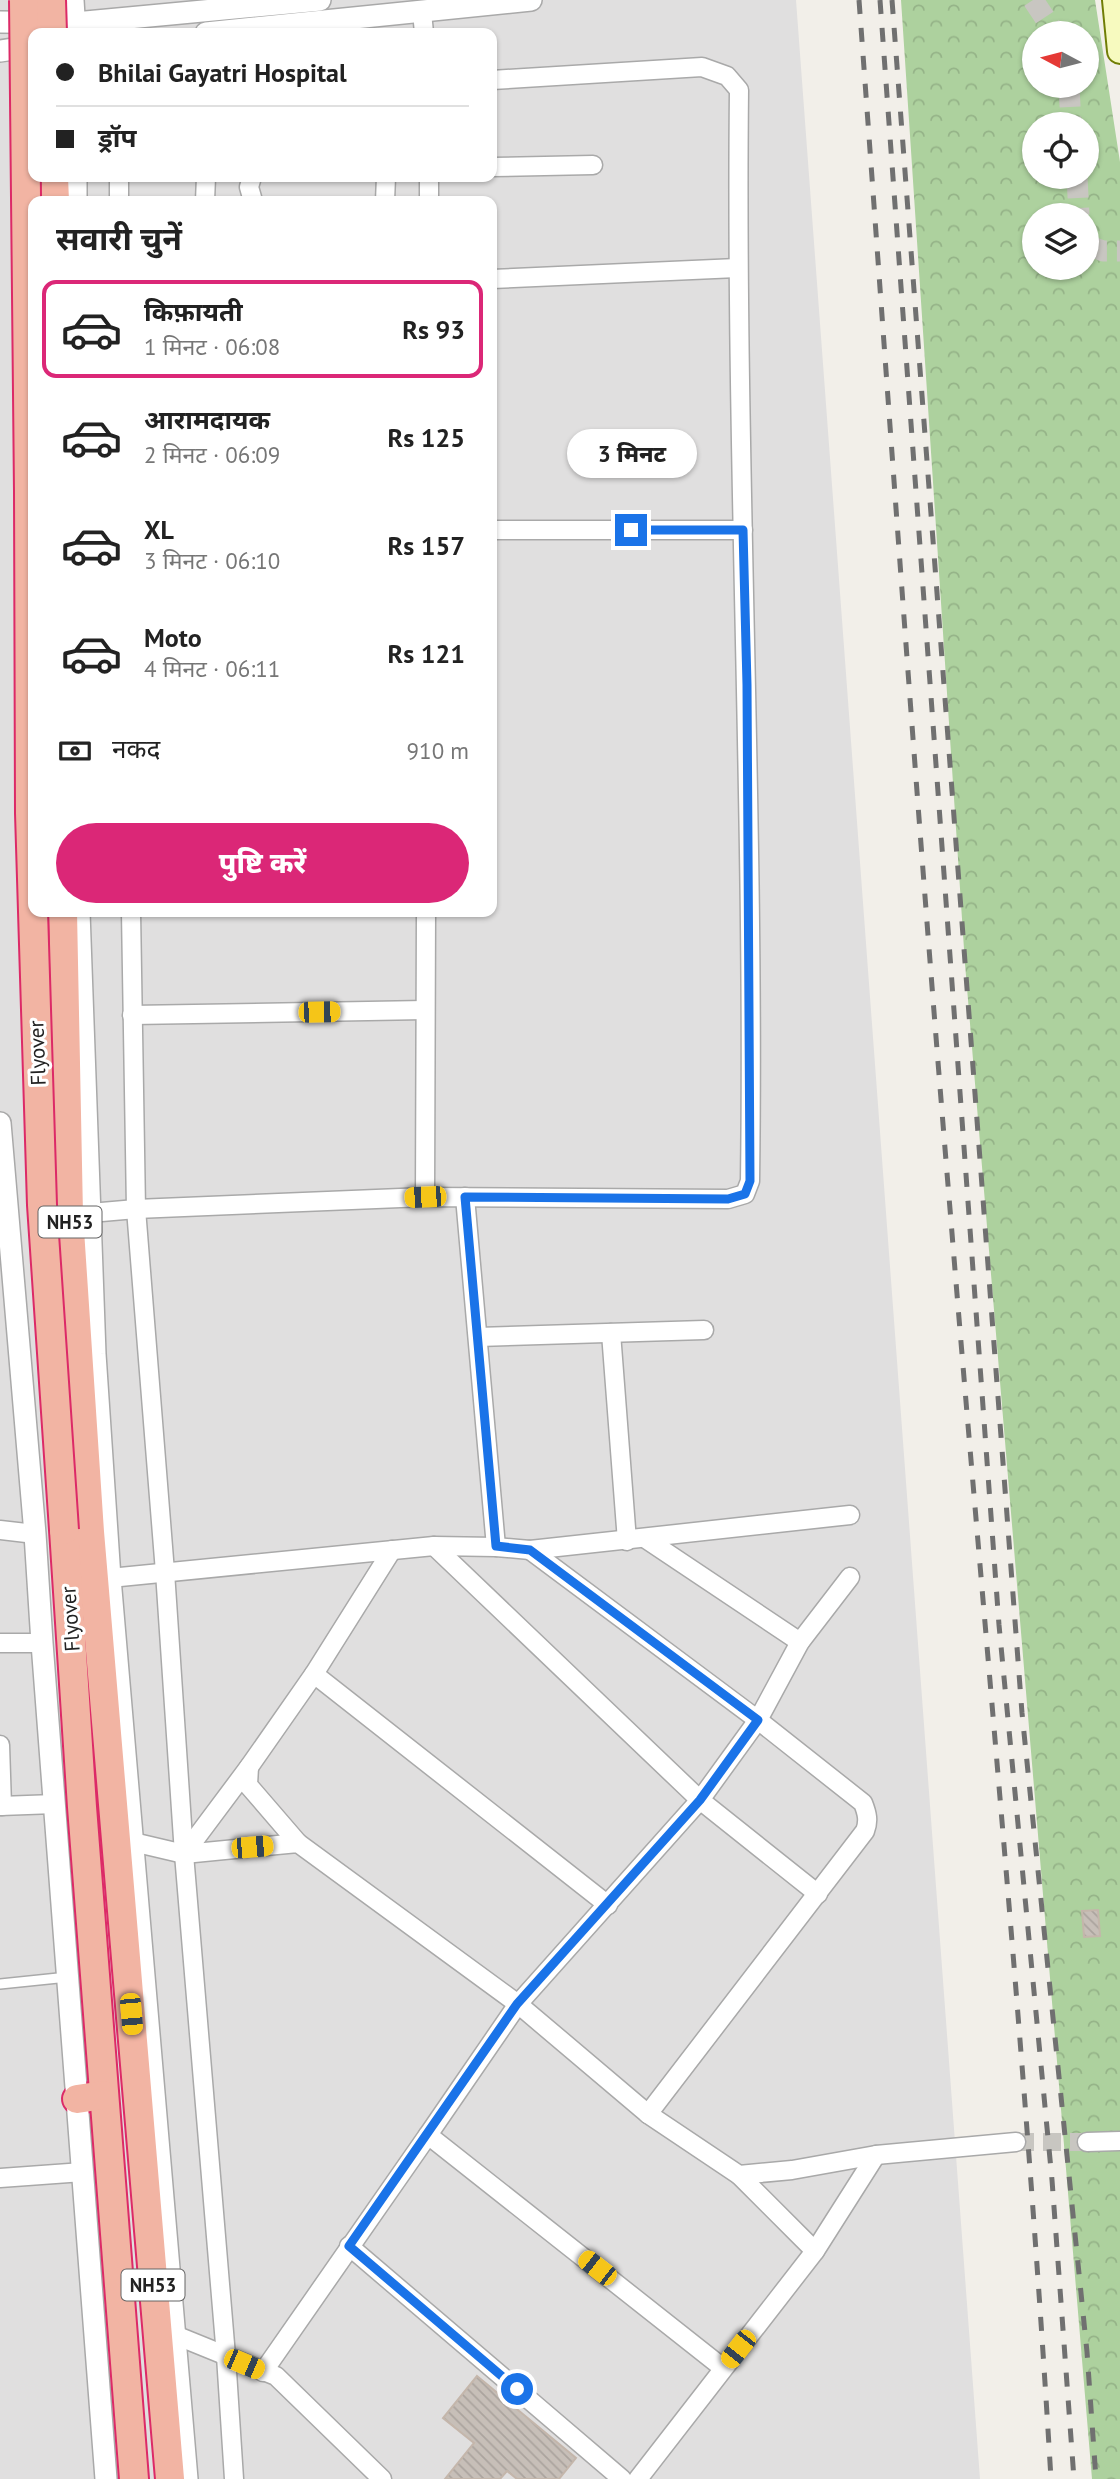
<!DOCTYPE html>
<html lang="hi">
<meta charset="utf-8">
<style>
:root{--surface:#fff;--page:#f2f2f2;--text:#222;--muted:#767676;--line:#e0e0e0;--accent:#db2777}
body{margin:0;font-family:"PT Sans","Noto Sans Devanagari",sans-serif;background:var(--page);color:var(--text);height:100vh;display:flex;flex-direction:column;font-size:26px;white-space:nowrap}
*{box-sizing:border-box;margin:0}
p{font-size:23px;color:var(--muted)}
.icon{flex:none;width:38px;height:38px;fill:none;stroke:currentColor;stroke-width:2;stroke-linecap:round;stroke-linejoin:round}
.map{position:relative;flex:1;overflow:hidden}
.sheet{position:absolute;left:28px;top:196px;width:469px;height:721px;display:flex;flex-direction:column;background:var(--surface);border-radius:14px;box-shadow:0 2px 5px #0004}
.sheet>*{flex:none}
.hud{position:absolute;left:28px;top:28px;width:469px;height:154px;border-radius:14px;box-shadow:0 2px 5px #0004;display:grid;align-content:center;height:154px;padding:0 28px;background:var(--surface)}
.needle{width:46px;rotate:277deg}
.tools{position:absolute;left:1022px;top:21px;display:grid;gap:14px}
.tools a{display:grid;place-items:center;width:77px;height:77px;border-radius:50%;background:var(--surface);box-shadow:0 2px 5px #0004;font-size:35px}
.end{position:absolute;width:32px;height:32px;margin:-16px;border:9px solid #1a73e8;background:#fff;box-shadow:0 0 0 4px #fff}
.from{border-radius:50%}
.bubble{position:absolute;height:49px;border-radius:24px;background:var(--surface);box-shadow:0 2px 5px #0004;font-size:23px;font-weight:800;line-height:49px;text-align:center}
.car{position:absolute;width:21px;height:42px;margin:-21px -10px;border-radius:9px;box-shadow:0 0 5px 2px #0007;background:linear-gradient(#f5c518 24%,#345 0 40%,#f5c518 0 76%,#345 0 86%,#f5c518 0)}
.hud b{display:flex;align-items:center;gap:24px;height:66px;font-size:26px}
.hud b+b{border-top:2px solid var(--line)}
.hud i{width:18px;height:18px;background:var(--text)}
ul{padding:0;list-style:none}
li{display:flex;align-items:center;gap:21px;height:98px;margin:0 14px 10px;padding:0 14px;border:4px solid transparent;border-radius:14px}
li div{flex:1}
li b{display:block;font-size:26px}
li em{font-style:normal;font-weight:800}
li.on{border-color:var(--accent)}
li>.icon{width:63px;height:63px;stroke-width:1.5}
h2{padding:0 28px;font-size:32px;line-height:84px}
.pay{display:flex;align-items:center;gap:18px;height:77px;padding:0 28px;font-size:26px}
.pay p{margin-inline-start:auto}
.cta{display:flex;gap:14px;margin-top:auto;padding:14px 28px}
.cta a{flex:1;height:80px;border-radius:42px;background:var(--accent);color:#fff;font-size:28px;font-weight:800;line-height:80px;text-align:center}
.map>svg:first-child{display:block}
</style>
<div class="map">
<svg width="1120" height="2479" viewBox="0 0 1120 2479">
<defs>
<pattern id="forest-crowns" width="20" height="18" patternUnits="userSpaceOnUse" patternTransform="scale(1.75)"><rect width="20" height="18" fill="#add19e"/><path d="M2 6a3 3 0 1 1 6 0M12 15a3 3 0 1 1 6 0" fill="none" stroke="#95b388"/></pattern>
<pattern id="building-back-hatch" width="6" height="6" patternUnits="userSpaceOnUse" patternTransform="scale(1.75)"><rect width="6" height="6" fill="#c7bfb8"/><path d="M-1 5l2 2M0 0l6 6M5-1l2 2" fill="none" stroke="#aba49e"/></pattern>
</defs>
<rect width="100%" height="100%" fill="#f2efe9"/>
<path fill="#e0dfdf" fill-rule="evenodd" d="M0,0h796l184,2479h-980zM33,33h459v144h-459zM33,201h459v711h-459z"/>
<path fill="url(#forest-crowns)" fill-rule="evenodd" d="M901,0h194l25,162v2317h-28l-127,-1515zM1034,33h53v53h-53zM1034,124h53v53h-53zM1034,215h53v53h-53z"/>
<g fill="url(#building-back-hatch)" stroke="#c4b6ab" stroke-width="2">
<polygon points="1098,1910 1100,1936 1084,1937 1082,1911"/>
<polygon points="477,2376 576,2458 559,2479 517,2479 507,2471 500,2479 445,2479 474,2443 443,2418"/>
</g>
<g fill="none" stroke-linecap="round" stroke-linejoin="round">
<polyline stroke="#c8c6c1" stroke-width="18" stroke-dasharray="18 9" stroke-linecap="butt" points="1016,2142 1087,2142"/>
<g stroke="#c8c6c1" stroke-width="21" stroke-dasharray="21 10" stroke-linecap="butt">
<polyline points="1033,0 1055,33"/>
<polyline points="1069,86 1071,124"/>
<polyline points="1077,177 1079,215"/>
<polyline points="1087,245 1103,251 1120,251"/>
</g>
<g stroke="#a9a9a9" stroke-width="12">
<polyline id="service" points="0,1984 68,1977"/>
</g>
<g stroke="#a9a9a9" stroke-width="21">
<g id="minor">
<polyline points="422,12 424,33"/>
<polyline points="492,167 593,165"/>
<polyline points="119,177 119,201"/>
<polyline points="252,177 249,187 253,201"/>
<polyline points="205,201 206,177"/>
<polyline points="385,201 386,177"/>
<polyline points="429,201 429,177"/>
<polyline points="492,279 737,268"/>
<polyline points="492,530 743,530"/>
<polyline points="131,912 136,1209 165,1572 184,1854 226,2356 234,2479"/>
<polyline points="132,1015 425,1010"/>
<polyline points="425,1197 426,912"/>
<polyline points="465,1197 496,1547"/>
<path d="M90,1213l46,-4 289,-12 303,2 17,-5 5,-13c5,-363 -15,-727 -11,-1091l-12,-14 -25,-9 -210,13"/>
<polyline points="611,1333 627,1541"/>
<polyline points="478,1337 704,1330"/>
<polyline points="0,1530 35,1534"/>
<polyline points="646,1539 800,1642"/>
<polyline points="434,1546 700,1800 818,1894"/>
<path d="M530,1550l228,170 105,83c4,10 6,18 2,28l-217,283"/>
<polyline points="110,1578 434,1546 496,1547 530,1550 850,1515"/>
<polyline points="0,1643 42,1643"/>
<polyline points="314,1674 608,1905"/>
<polyline points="0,1745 2,1806"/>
<polyline points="249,1767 248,1785 298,1843"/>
<polyline points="0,1806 55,1804"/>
<polyline points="133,1842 184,1854 298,1843 518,2004 648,2114 739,2175 792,2170 876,2155 1016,2142"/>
<polyline points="184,1854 249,1767 314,1674 392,1550"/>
<polyline points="428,2135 518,2004 700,1800 758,1720 800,1642 850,1577"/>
<polyline points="1087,2142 1120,2141"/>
<polyline points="739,2175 815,2251"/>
<polyline points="0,2178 83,2172"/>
<polyline points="349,2246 622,2479"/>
<polyline points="175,2335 276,2376 382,2479"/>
<polyline points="263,2372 428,2135 723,2368"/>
<polyline points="638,2479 815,2251 876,2155"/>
</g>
</g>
<g stroke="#a9a9a9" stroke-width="24">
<g id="tertiary">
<polyline points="73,0 75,33"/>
<polyline points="0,22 75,23 320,0"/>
<polyline points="206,33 531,0"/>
<polyline points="0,51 33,46"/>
<polyline points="76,201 76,177"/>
<polyline points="79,912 95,1354 110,1578 187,2479"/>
<polyline points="0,1123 35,1534 42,1643 106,2479"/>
</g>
</g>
<g stroke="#707d05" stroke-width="28">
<polyline id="secondary" points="1115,0 1120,51"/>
</g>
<g stroke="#dc2a67" stroke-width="32">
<g id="trunk">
<polyline points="54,177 55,201"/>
<polyline points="63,912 69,1215 90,1532 170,2479"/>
<polyline points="64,1530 82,1807 134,2479"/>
<polyline points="77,2099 104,2095"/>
</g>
</g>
<use href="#service" stroke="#fff" stroke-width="9"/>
<use href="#minor" stroke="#fff" stroke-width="18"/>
<use href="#tertiary" stroke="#fff" stroke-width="21"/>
<use href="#secondary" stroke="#f7fabf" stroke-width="24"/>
<use href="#trunk" stroke="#f2b4a3" stroke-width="28"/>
<g stroke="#707070" stroke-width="5" stroke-dasharray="14 14" stroke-linecap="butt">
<path d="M859,0c30,407 58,814 92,1221 34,419 75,838 100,1258"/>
<polyline points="880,0 999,1625 1052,2180 1074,2479"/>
<polyline points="892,0 1022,1713 1087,2352 1096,2479"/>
</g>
<g stroke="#dc2a67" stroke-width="32" stroke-linecap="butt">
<g id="trunk-bridge">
<polyline points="24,0 29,491 30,813 42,1205 64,1530"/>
<polyline points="51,0 52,33"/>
</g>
</g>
<use href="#trunk-bridge" stroke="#f2b4a3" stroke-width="28"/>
</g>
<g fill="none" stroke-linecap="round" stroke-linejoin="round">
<polyline stroke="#1a73e8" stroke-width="9" points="517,2389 349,2246 517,2004 700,1800 758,1720 530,1550 496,1546 465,1197 728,1199 745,1194 750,1181 747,685 743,530 631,530"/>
</g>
<g text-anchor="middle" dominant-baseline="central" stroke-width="6" stroke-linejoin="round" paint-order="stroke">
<g fill="#fff" stroke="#646464" stroke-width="2">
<rect x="38.5" y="1206.5" width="63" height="31" rx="5"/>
<rect x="121.5" y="2269.5" width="63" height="31" rx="5"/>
</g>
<g font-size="19" font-weight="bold" fill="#222">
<text x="70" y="1222">NH53</text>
<text x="153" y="2285">NH53</text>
</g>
<g font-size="21" fill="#222" stroke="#fff">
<text transform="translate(37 1053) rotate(-92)">Flyover</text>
<text transform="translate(70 1619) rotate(-94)">Flyover</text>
</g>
</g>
</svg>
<div class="tools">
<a><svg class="needle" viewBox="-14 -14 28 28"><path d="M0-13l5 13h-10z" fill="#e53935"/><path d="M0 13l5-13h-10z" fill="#767676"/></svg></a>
<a><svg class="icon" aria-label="locate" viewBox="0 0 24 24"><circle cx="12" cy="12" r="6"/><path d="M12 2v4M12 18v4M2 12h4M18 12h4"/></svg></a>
<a><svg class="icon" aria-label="layers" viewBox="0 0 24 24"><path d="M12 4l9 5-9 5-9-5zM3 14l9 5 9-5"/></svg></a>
</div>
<i class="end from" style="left:517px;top:2389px"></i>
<i class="end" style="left:631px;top:530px"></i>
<div class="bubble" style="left:567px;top:429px;width:130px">3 मिनट</div>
<i class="car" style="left:319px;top:1012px;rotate:89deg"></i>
<i class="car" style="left:425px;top:1197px;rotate:268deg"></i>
<i class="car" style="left:252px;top:1847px;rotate:85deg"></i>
<i class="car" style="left:131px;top:2014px;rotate:175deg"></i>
<i class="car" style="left:597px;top:2268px;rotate:308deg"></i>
<i class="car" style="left:738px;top:2349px;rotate:218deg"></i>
<i class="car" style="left:244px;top:2364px;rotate:113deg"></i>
<div class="hud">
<b><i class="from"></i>Bhilai Gayatri Hospital</b>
<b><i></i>ड्रॉप</b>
</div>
<section class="sheet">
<h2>सवारी चुनें</h2>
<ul>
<li class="on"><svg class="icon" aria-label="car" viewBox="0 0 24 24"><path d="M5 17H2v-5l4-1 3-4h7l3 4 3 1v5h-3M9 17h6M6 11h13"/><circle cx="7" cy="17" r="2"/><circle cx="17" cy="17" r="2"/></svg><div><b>किफ़ायती</b><p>1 मिनट · 06:08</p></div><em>Rs 93</em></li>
<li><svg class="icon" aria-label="car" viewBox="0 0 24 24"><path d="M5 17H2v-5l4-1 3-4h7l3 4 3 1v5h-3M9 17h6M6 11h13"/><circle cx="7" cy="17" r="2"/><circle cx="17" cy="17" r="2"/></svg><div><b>आरामदायक</b><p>2 मिनट · 06:09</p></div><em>Rs 125</em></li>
<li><svg class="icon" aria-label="car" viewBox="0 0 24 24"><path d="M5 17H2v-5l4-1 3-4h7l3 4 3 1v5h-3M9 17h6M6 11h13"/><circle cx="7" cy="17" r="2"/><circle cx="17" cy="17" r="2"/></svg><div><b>XL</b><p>3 मिनट · 06:10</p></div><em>Rs 157</em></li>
<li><svg class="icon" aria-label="car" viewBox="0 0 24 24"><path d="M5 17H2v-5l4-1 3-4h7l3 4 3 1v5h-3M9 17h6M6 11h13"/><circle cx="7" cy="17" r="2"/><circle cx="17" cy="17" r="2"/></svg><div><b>Moto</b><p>4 मिनट · 06:11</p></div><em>Rs 121</em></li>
</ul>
<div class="pay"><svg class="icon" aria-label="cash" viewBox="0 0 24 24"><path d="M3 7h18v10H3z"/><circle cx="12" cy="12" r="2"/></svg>नकद<p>910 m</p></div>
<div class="cta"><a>पुष्टि करें</a></div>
</section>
</div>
